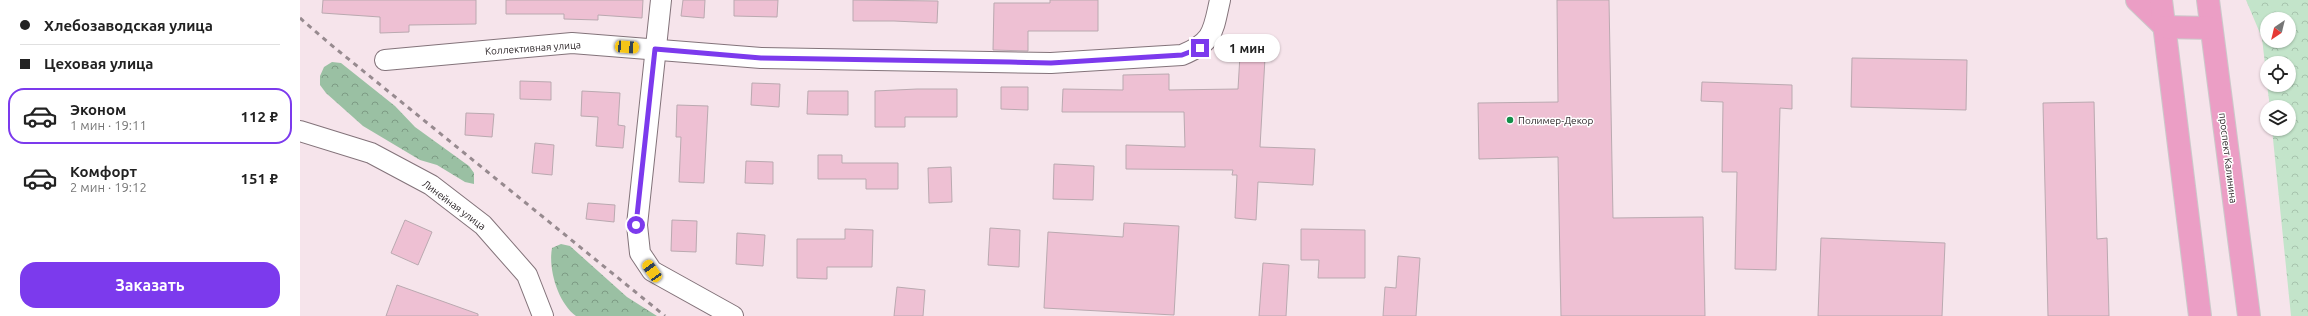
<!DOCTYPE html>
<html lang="ru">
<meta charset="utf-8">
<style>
:root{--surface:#fff;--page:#f2f2f2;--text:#222;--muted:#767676;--line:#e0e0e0;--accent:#7c3aed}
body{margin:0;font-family:Ubuntu,sans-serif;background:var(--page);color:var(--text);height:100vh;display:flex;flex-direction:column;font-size:15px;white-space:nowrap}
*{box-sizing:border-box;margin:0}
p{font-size:13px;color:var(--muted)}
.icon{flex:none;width:22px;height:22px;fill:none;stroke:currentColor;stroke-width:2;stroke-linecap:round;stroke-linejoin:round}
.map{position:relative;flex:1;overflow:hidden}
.details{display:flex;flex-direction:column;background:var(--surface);width:300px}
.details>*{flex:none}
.banner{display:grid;align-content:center;height:88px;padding:0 20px;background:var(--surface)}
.needle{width:26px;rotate:215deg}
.controls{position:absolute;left:1960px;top:12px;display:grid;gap:8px}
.controls a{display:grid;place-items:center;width:36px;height:36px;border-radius:50%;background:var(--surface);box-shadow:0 1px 3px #0004;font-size:20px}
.end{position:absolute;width:18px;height:18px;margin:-9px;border:5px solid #7c3aed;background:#fff;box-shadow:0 0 0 2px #fff}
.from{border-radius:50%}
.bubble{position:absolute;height:28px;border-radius:14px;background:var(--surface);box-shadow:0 1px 3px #0004;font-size:13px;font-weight:600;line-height:28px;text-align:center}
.car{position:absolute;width:12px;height:24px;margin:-12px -6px;border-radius:5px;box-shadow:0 0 3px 1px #0007;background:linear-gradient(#f5c518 24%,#345 0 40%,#f5c518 0 76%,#345 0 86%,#f5c518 0)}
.banner b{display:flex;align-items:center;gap:14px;height:38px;font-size:15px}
.banner b+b{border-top:1px solid var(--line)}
.banner i{width:10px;height:10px;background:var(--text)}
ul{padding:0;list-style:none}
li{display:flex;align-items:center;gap:12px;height:56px;margin:0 8px 6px;padding:0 12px;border:2px solid transparent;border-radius:16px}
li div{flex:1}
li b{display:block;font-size:15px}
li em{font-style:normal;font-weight:600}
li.active{border-color:var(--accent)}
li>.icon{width:36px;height:36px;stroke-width:1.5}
.primary-button{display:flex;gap:8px;margin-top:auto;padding:8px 20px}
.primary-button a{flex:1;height:46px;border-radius:16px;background:var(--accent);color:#fff;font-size:16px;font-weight:600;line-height:46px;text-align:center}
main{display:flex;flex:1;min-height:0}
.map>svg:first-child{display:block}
</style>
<main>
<section class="details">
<div class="banner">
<b><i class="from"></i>Хлебозаводская улица</b>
<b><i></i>Цеховая улица</b>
</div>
<ul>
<li class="active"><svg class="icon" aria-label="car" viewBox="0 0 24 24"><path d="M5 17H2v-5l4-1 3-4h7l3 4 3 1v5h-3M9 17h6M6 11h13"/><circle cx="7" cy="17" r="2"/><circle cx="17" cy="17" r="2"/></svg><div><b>Эконом</b><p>1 мин · 19:11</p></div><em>112 ₽</em></li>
<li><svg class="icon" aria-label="car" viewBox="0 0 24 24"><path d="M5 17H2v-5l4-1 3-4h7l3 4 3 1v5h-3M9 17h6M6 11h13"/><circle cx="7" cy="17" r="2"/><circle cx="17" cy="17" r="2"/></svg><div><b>Комфорт</b><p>2 мин · 19:12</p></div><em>151 ₽</em></li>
</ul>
<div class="primary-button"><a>Заказать</a></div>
</section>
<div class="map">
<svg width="2008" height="316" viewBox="0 0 2008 316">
<defs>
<pattern id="forest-crowns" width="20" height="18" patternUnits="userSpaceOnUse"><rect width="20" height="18" fill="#9ac0a3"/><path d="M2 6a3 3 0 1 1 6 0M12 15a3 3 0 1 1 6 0" fill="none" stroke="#7d9b84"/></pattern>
<pattern id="park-crowns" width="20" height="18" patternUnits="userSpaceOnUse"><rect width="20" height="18" fill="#c3e4ca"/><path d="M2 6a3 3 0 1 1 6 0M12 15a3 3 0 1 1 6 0" fill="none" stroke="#a7c3ad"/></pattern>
</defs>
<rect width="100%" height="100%" fill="#f6e4eb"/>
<g fill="url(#forest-crowns)">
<polygon points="32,62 41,63 95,106 115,127 169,166 174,173 174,184 165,182 137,165 120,160 63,126 26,93 20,85 20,76 24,67"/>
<path d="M261,244l9,2 57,51 30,19h-81c-18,-13 -28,-47 -24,-68z"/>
</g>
<path fill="url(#park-crowns)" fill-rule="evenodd" d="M1946,0h62v316h-17l-19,-187h17v-22h-19l-3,-22h22v-22h-22v19l-5,-44zM1967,19h22v22h-22z"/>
<g fill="#eec0d3" stroke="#baa9b0">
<polygon points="23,0 176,0 176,24 109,25 109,32 80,33 80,17 22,13"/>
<polygon points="206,0 343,0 342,18 298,15 298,20 264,19 264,14 206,14"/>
<polygon points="383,0 405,0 404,18 381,16"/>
<polygon points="434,0 478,0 477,17 434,16"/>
<polygon points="553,0 638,1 637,23 594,21 553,21"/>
<polygon points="750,0 798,0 798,31 728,31 728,51 693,50 694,3 750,3"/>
<polygon points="1257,0 1309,0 1313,218 1403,217 1405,316 1261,316 1258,157 1179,159 1178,103 1258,102"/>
<polygon points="941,38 966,40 960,147 1015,149 1013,185 958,182 956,220 935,218 937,175 932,175 933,170 826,169 826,145 885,147 884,112 762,112 763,89 823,90 823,75 869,74 869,90 938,89"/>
<polygon points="1552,58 1667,60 1666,110 1551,107"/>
<polygon points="220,81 251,82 251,100 220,99"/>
<polygon points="1402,82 1492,85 1492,109 1480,108 1476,270 1435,269 1437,172 1422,172 1423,102 1401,101"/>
<polygon points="452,83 480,84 479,107 451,105"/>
<polygon points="701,87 728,87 728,110 701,109"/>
<polygon points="617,89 657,89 657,117 605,117 605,127 575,127 575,91"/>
<polygon points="282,91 320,93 318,125 325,126 323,148 296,146 298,117 281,116"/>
<polygon points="508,91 548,91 548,115 507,114"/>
<polygon points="1794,102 1797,239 1807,238 1809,316 1748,316 1743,103"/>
<polygon points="377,105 408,106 404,183 379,182 381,137 376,137"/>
<polygon points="166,113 194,114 192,137 165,135"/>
<polygon points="235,143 254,145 252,175 232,173"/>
<polygon points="518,155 542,155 542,163 598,163 598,189 566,189 566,179 518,179"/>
<polygon points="446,161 473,162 473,184 445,183"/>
<polygon points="754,164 794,166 793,200 753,199"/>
<polygon points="651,167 652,202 629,203 628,168"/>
<polygon points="288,203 315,205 314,222 286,219"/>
<polygon points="105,220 132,232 118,265 91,253"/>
<polygon points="372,220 397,221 396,252 371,251"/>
<polygon points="824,223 879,226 874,315 744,308 748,232 823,237"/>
<polygon points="690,228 720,230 719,267 688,265"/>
<polygon points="545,229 573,230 572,267 527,267 527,279 497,278 497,239 545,239"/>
<polygon points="1001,229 1065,230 1065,278 1018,278 1019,260 1001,260"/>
<polygon points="437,233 465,235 463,266 436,264"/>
<polygon points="1521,238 1645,243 1642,316 1518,316"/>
<polygon points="1098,256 1120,258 1116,316 1083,316 1085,287 1096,288"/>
<polygon points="963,263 989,265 986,316 959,316"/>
<polygon points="97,285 178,314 178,316 86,316"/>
<polygon points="597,287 625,290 623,316 594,316"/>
</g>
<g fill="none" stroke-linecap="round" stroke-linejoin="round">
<g stroke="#83737a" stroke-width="22">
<g id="minor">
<polyline points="361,0 337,225 340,253 352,271 433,316"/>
<path d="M85,60l187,-17 189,15 290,5 131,-8c32,-13 31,-24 38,-55"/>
<polyline points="0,131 71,153 131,185 183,225 227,275 243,316"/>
</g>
</g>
<g stroke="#cbc9ca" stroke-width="24">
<g id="major">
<polyline points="1837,0 1865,27"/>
<polyline points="1861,0 1900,316"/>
<polyline points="1908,0 1949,316"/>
<polyline points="1865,27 1911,28"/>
</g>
</g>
<use href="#minor" stroke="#fff" stroke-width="20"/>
<use href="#major" stroke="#eb9ec5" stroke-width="22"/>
<polyline stroke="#978a8f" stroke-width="3" stroke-dasharray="5 5" stroke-linecap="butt" points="0,18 30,44 365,316"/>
</g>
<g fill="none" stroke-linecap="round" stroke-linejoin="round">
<polyline stroke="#7c3aed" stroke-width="5" points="336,225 355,49 461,58 710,62 751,63 882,55 900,48"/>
</g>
<circle fill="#148e4a" stroke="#fff" stroke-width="1.5" cx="1210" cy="120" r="4"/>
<g text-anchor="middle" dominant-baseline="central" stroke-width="3" stroke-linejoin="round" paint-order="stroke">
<g font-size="10" fill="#251e21" stroke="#fff">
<text transform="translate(233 48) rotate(-4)">Коллективная улица</text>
<text transform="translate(1928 158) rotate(83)">проспект Калинина</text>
<text transform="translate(154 205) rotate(37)">Линейная улица</text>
</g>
<g font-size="10" fill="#251e21" stroke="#fff" text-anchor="start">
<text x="1218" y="120">Полимер-Декор</text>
</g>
</g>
</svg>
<div class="controls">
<a><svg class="needle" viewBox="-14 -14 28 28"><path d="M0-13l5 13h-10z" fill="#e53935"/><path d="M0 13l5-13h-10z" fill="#767676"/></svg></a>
<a><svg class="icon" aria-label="locate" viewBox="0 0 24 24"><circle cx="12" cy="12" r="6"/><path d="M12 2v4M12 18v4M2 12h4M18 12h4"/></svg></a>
<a><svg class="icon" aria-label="layers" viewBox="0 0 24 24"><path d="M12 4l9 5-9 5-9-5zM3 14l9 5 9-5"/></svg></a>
</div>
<i class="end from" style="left:336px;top:225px"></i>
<i class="end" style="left:900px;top:48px"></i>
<div class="bubble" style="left:914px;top:34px;width:66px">1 мин</div>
<i class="car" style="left:327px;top:47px;rotate:94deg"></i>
<i class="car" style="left:352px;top:271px;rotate:325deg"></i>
</div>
</main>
